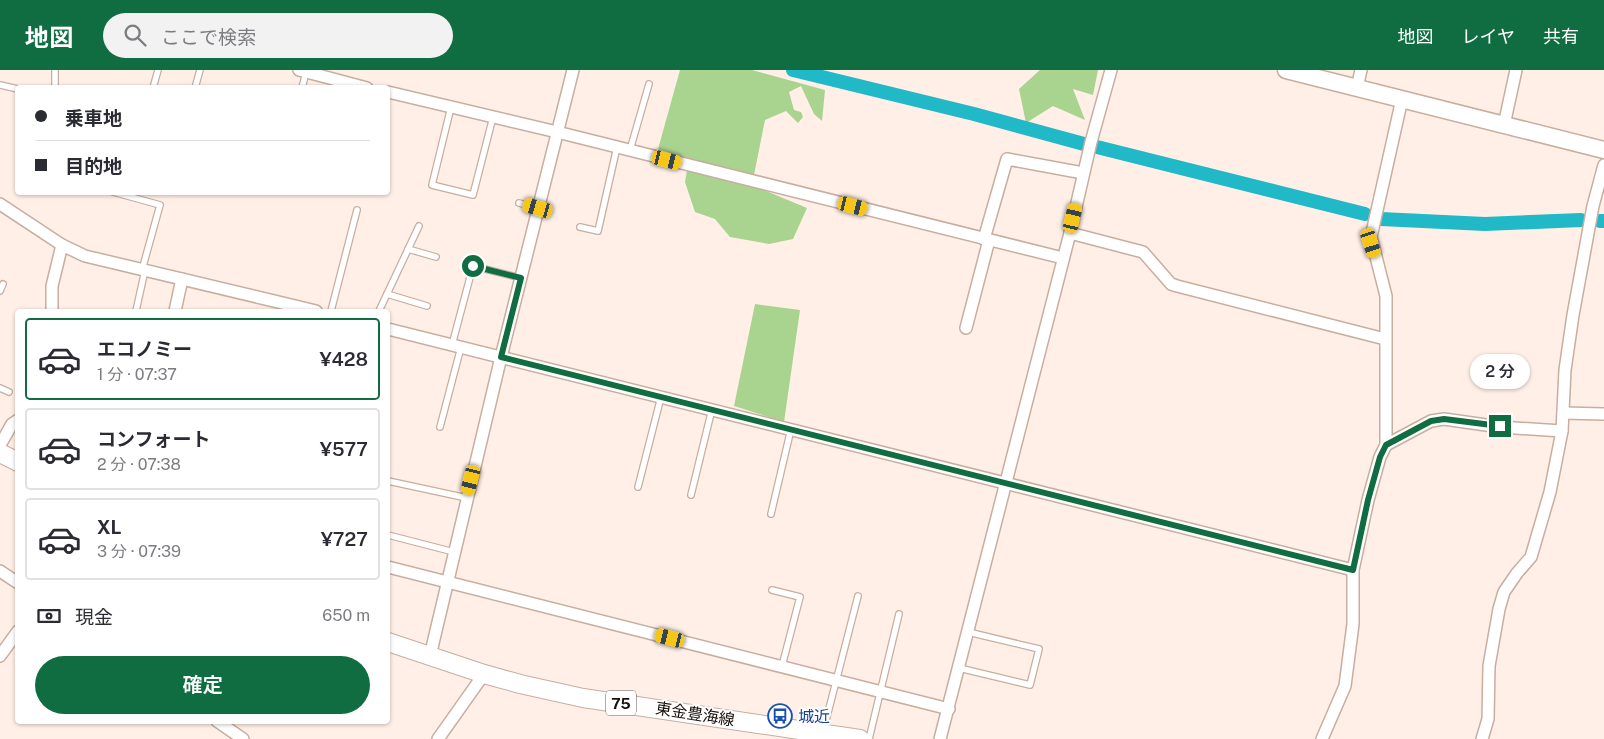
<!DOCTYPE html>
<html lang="ja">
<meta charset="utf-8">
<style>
:root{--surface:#fff;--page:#f2f2f3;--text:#2b2b33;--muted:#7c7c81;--line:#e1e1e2;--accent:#106d42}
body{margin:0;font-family:"Public Sans","Noto Sans JP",sans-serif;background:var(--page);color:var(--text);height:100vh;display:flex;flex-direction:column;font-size:19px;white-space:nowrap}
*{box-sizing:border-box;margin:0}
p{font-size:16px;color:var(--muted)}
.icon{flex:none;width:28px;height:28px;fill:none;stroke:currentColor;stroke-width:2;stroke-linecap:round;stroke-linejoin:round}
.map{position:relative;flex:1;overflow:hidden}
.drawer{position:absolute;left:15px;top:239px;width:375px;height:415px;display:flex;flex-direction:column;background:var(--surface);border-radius:5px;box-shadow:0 1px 4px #0004}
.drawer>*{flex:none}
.hud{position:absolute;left:15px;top:15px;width:375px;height:110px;border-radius:5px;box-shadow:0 1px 4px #0004;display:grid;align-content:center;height:110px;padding:0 20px;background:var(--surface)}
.end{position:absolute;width:22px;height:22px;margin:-11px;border:6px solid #106d42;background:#fff;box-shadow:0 0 0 2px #fff}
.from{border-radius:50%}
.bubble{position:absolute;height:35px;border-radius:18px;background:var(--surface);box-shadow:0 1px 4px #0004;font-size:16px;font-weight:600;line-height:35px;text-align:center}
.car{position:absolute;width:15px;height:30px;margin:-15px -8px;border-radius:6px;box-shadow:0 0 4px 1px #0007;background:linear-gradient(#f5c518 24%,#345 0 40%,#f5c518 0 76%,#345 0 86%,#f5c518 0)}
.hud b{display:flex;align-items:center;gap:18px;height:48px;font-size:19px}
.hud b+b{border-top:1px solid var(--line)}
.hud i{width:12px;height:12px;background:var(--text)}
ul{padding:9px 0 0;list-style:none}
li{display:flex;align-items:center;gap:15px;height:82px;margin:0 10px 8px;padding:0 10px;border:2px solid var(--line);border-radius:5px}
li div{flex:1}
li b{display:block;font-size:19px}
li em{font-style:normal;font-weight:600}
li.current{border-color:var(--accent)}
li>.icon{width:45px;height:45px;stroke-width:1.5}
.pay{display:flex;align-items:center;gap:12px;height:55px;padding:0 20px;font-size:19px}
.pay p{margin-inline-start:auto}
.action{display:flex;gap:10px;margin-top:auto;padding:10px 20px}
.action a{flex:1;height:58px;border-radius:30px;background:var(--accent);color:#fff;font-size:20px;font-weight:600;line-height:58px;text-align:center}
header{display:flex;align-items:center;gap:30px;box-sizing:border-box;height:70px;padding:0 25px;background:var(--accent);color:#fff}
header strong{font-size:24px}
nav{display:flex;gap:28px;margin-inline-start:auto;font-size:18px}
.search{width:350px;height:45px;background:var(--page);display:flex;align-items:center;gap:12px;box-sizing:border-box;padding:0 18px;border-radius:28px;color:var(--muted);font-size:19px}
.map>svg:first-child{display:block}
</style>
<header>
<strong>地図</strong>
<div class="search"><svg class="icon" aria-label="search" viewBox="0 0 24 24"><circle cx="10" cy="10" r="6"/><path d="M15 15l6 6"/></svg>ここで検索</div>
<nav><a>地図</a><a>レイヤ</a><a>共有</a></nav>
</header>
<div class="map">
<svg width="1604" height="669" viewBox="0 0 1604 669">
<rect width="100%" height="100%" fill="#ffefe6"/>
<g fill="#a8d48f">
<polygon points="680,0 752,0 825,20 822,51 814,44 801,16 789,22 794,40 801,42 803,47 798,53 786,41 765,50 752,115 807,138 793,169 769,174 730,167 715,149 695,142 685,112 689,89 658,79"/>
<polygon points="1040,0 1098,0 1093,25 1073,19 1085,50 1053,36 1026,53 1019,19"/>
<polygon points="755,234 800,240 784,352 734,336"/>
</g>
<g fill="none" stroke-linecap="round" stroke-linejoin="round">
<g stroke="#21b8c8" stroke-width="14">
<polyline points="793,0 974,44 1084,74"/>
<polyline points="1097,77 1365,144"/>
<polyline points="1381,149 1485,154 1581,150"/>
<polyline points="1600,151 1604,151"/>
</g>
<g stroke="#c7aea0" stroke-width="8">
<g id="lane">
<polyline points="0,15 18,19"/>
<polyline points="55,18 55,0"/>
<polyline points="153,18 158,0"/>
<polyline points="195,18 200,0"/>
<polyline points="302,18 306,2"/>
<polyline points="451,37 432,115 473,125 493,47"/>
<polyline points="630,80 649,14"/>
<polyline points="113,122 160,135 142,200"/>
<polyline points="519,133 538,138"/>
<polyline points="580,157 598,161 617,77"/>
<polyline points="408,179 436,187"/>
<polyline points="0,221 3,214"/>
<polyline points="387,224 427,236"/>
<polyline points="136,241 145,200"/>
<polyline points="331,241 357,140"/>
<polyline points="379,241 419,156"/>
<polyline points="452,275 473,196 521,208"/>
<polyline points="0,318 9,322"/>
<polyline points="440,357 461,277"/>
<polyline points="388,411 467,428"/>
<polyline points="638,417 661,327"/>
<polyline points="691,425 712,339"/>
<polyline points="771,444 791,359"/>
<polyline points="388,465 454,482"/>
<polyline points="772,520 800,527 782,596"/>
<polyline points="959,598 1030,615 1039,579 968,562"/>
<polyline points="823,662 858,526"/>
<polyline points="869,669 899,544"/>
</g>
</g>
<g stroke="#c7aea0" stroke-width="14">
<g id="street">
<polyline points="299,0 367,18"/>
<polyline points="1357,18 1361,0"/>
<polyline points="388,22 557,62 1063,188"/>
<polyline points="1504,55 1516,0"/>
<polyline points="0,134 62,175 85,186 316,241"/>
<polyline points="1070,163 1143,182 1171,214 1177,216 1385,269"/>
<polyline points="984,169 1007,89 1083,103"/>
<polyline points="52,241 52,216 62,175"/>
<polyline points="175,241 182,209"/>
<polyline points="966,258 989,170"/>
<polyline points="388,259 1353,500"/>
<polyline points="1563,343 1604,344"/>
<polyline points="0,375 12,354 18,350"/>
<polyline points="1386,375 1386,226 1371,167 1402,29"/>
<polyline points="388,497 949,639"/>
<polyline points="0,501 18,513"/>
<polyline points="0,586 18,561"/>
<polyline points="430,586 501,287 573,0"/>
<polyline points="217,651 243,669"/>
<polyline points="438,669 484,604"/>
<polyline points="940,669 1070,163 1091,72 1111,0"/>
<polyline points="1322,669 1345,616 1353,554 1353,500 1368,430 1380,387 1386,375 1431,351 1444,349 1500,357 1562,361"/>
<polyline points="1482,669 1488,649 1489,596 1499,539 1504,522 1517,503 1531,487 1550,422 1562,361 1565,300 1573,245 1593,136 1604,95"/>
</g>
</g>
<g stroke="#c7aea0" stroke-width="19">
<polyline id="secondary" points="1286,0 1604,80"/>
</g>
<g stroke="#c7aea0" stroke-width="20">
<g id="primary">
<polyline points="0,383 18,392"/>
<polyline points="388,572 484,604 520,614 583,628 860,669"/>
</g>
</g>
<use href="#lane" stroke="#fff" stroke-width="5.5"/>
<use href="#street" stroke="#fff" stroke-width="11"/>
<use href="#secondary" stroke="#fff" stroke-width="16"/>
<use href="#primary" stroke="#fff" stroke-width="18"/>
</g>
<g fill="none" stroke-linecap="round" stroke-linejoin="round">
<polyline stroke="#106d42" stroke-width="6" points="473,196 521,208 501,287 1353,500 1368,430 1380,387 1386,375 1431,351 1444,349 1500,356"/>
</g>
<defs>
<g id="bus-ring" transform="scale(1.25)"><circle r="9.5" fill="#fff" stroke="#1a4fb4" stroke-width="1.5"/><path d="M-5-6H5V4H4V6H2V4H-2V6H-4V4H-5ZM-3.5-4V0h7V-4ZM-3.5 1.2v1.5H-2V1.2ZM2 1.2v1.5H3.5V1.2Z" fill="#1a4fb4"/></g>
</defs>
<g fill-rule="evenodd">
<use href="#bus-ring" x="780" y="646"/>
</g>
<g text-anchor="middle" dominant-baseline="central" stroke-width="4" stroke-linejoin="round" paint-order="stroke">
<rect fill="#fff" stroke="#5d5754" stroke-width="1" x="606" y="620.5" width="30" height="25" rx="4"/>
<g font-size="15" font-weight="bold" fill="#170f0a">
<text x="621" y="633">75</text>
</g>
<g font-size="16" fill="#170f0a" stroke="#fff">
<text transform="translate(695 644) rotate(9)">東金豊海線</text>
</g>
<g font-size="16" fill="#164399" stroke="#fff" text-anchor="start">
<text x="798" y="646">城近</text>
</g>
</g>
</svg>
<i class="end from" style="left:473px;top:196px"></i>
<i class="end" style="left:1500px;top:356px"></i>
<div class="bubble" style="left:1470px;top:284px;width:60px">2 分</div>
<i class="car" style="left:667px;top:90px;rotate:104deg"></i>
<i class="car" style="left:853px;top:136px;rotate:104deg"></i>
<i class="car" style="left:538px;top:138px;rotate:286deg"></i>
<i class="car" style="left:1073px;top:148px;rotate:13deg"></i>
<i class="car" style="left:1371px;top:173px;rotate:162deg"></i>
<i class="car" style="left:471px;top:410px;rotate:194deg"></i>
<i class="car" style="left:670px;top:568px;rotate:284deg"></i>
<div class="hud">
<b><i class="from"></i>乗車地</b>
<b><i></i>目的地</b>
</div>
<section class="drawer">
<ul>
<li class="current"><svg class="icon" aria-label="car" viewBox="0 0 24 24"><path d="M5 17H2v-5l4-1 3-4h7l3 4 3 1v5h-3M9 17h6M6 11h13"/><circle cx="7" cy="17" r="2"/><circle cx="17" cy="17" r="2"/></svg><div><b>エコノミー</b><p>1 分 · 07:37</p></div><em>¥428</em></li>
<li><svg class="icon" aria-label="car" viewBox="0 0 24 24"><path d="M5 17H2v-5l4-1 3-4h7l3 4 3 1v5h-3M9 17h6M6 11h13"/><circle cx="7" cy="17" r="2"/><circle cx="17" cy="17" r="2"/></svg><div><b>コンフォート</b><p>2 分 · 07:38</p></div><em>¥577</em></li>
<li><svg class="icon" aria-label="car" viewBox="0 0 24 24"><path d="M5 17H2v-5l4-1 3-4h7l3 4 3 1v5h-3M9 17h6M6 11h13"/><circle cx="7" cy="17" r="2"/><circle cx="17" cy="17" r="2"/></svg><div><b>XL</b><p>3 分 · 07:39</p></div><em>¥727</em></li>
</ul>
<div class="pay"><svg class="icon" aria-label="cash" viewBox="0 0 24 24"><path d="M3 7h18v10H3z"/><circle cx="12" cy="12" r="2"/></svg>現金<p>650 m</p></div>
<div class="action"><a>確定</a></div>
</section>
</div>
